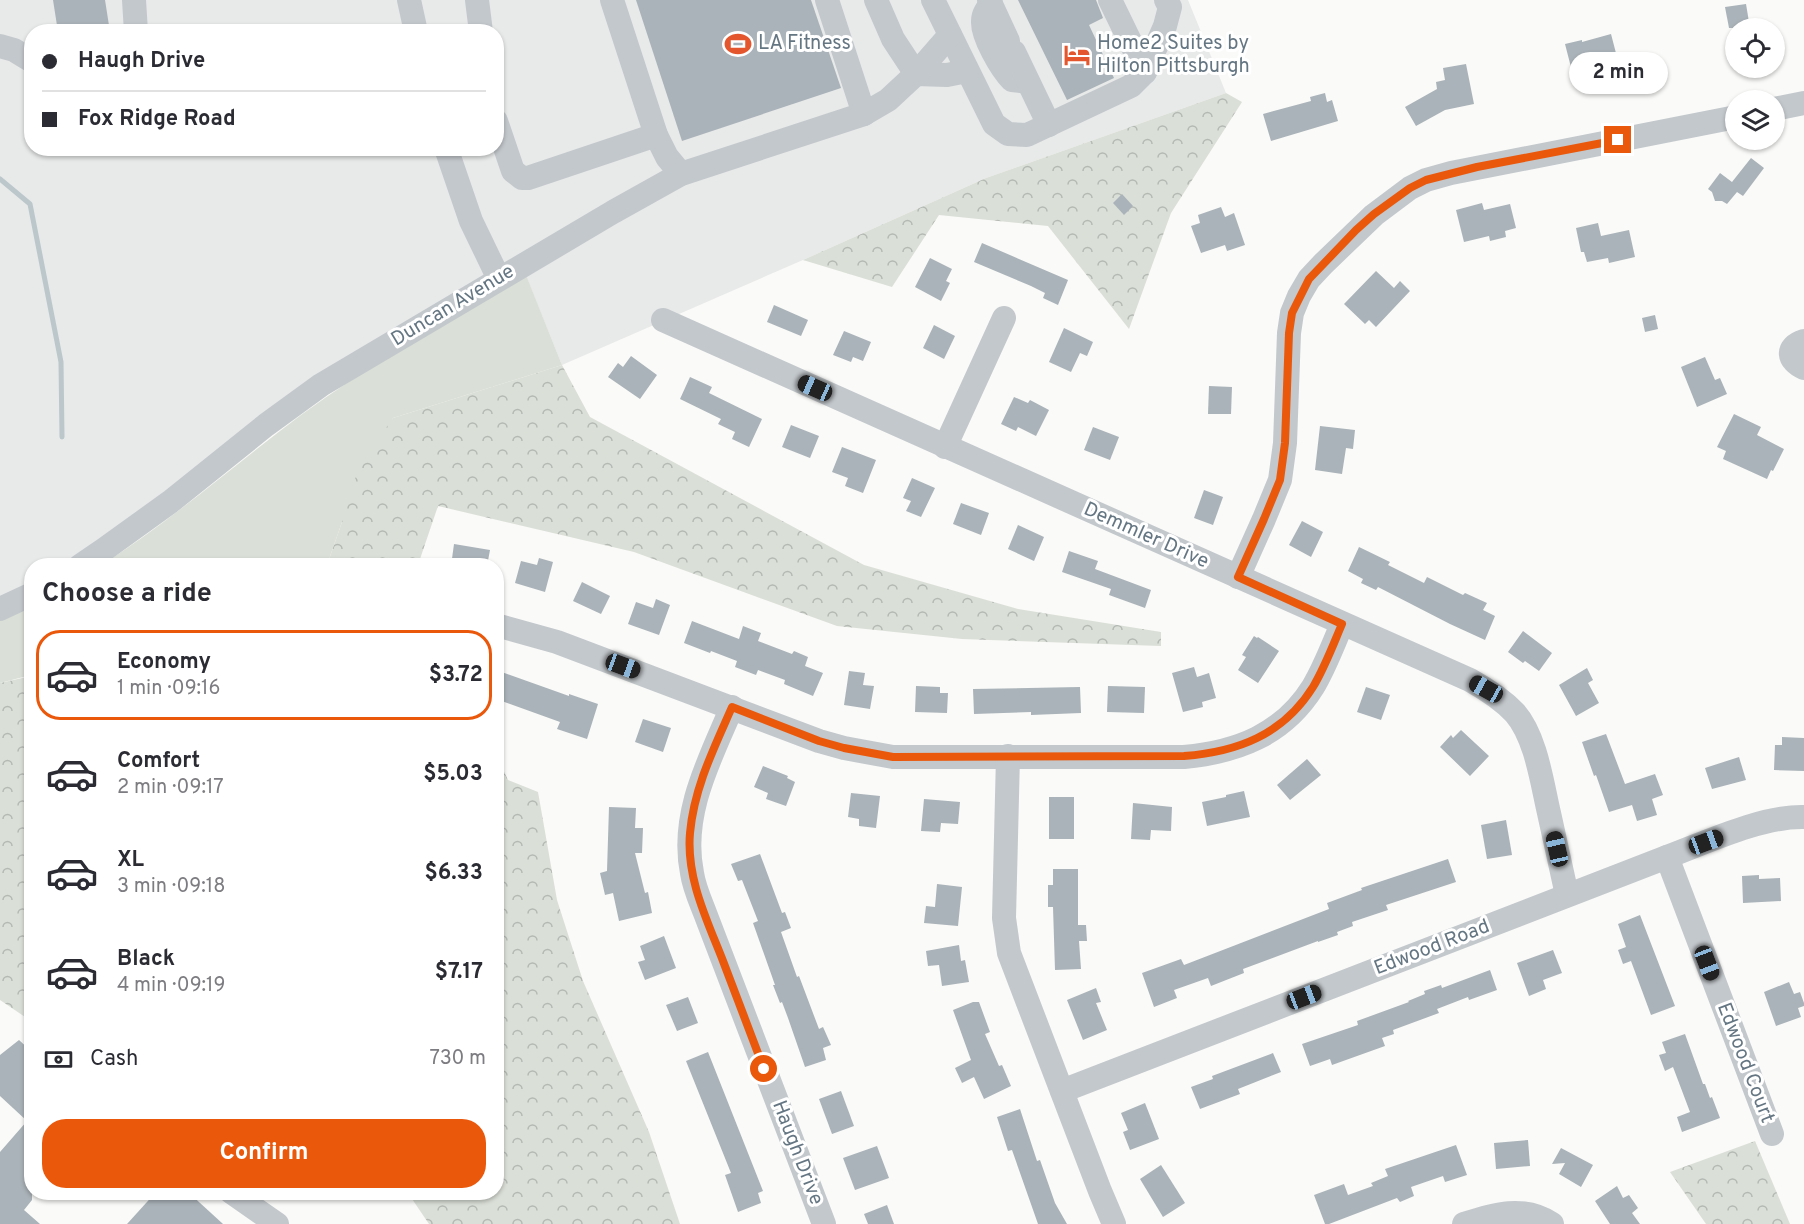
<!DOCTYPE html>
<meta charset="utf-8">
<style>
:root{--surface:#fff;--page:#f7f7f7;--text:#2b2b33;--muted:#7c7c81;--line:#e1e1e2;--accent:#ea580c}
body{margin:0;font-family:Overpass,sans-serif;background:var(--page);color:var(--text);height:100vh;display:flex;flex-direction:column;font-size:22px;white-space:nowrap}
*{box-sizing:border-box;margin:0}
p{font-size:20px;color:var(--muted)}
.icon{flex:none;width:33px;height:33px;fill:none;stroke:currentColor;stroke-width:2;stroke-linecap:round;stroke-linejoin:round}
.map{position:relative;flex:1;overflow:hidden}
.sheet{position:absolute;left:24px;top:558px;width:480px;height:642px;display:flex;flex-direction:column;background:var(--surface);border-radius:24px;box-shadow:0 2px 4px #0004}
.sheet>*{flex:none}
.guide{position:absolute;left:24px;top:24px;width:480px;height:132px;border-radius:24px;box-shadow:0 2px 4px #0004;display:grid;align-content:center;height:132px;padding:0 18px;background:var(--surface)}
.fabs{position:absolute;left:1725px;top:18px;display:grid;gap:12px}
.fabs a{display:grid;place-items:center;width:60px;height:60px;border-radius:50%;background:var(--surface);box-shadow:0 2px 4px #0004;font-size:30px}
.end{position:absolute;width:27px;height:27px;margin:-14px;border:8px solid #ea580c;background:#fff;box-shadow:0 0 0 3px #fff}
.from{border-radius:50%}
.bubble{position:absolute;height:42px;border-radius:21px;background:var(--surface);box-shadow:0 2px 4px #0004;font-size:20px;font-weight:700;line-height:42px;text-align:center}
.car{position:absolute;width:18px;height:36px;margin:-18px -9px;border-radius:8px;box-shadow:0 0 4px 2px #0007;background:linear-gradient(#222 24%,#8ab4d8 0 40%,#222 0 76%,#8ab4d8 0 86%,#222 0)}
.guide b{display:flex;align-items:center;gap:21px;height:57px;font-size:22px}
.guide b+b{border-top:2px solid var(--line)}
.guide i{width:15px;height:15px;background:var(--text)}
ul{padding:0;list-style:none}
li{display:flex;align-items:center;gap:18px;height:90px;margin:0 12px 9px;padding:0 6px;border:3px solid transparent;border-radius:24px}
li div{flex:1}
li b{display:block;font-size:22px}
li em{font-style:normal;font-weight:700}
li.on{border-color:var(--accent)}
li>.icon{width:54px;height:54px;stroke-width:1.5}
h2{padding:0 18px;font-size:27px;line-height:72px}
.pay{display:flex;align-items:center;gap:15px;height:66px;padding:0 18px;font-size:22px}
.pay p{margin-inline-start:auto}
.action{display:flex;gap:12px;margin-top:auto;padding:12px 18px}
.action a{flex:1;height:69px;border-radius:24px;background:var(--accent);color:#fff;font-size:24px;font-weight:700;line-height:69px;text-align:center}
.map>svg:first-child{display:block}
</style>
<div class="map">
<svg width="1804" height="1224" viewBox="0 0 1804 1224">
<defs>
<pattern id="forest-crowns" width="20" height="18" patternUnits="userSpaceOnUse" patternTransform="scale(1.5)"><rect width="20" height="18" fill="#dadfd7"/><path d="M2 6a3 3 0 1 1 6 0M12 15a3 3 0 1 1 6 0" fill="none" stroke="#b4b9b4"/></pattern>
</defs>
<rect width="100%" height="100%" fill="#fafaf8"/>
<path fill="#e8e9e9" fill-rule="evenodd" d="M0,0h1188l38,93 -240,85 -183,82 -241,105 -40,-99 -97,57 -345,242 -48,1 -1,28 -31,15zM32,32h464v116h-464z"/>
<g fill="#dadfd7">
<path d="M526,275l36,90 -169,53 -51,104 -15,43 -227,1c71,-45 134,-101 201,-151 71,-52 149,-95 225,-140z"/>
<polygon points="31,604 31,675 0,683 0,620"/>
</g>
<g fill="url(#forest-crowns)">
<polygon points="1226,93 1242,102 1171,213 1129,329 1048,226 939,215 892,287 803,260 986,178"/>
<polygon points="562,365 590,417 864,565 1018,609 1161,632 1161,646 962,639 837,626 634,552 438,506 420,559 422,565 327,565 342,522 359,466 393,418"/>
<polygon points="31,676 32,676 31,1021 0,1000 0,683"/>
<polygon points="497,757 508,780 538,792 557,900 583,981 649,1132 680,1224 429,1224 408,1193 496,1192"/>
<polygon points="1755,1141 1790,1224 1706,1224 1670,1172"/>
</g>
<g fill="none" stroke-linecap="round" stroke-linejoin="round">
<polyline stroke="#bbc7cb" stroke-width="5" points="0,179 30,204 61,362 62,437"/>
</g>
<g fill="#aab3b9">
<polygon points="53,0 105,0 110,32 58,32"/>
<polygon points="636,0 811,0 841,88 682,141"/>
<polygon points="1018,0 1096,0 1103,18 1089,25 1114,78 1067,100"/>
<polygon points="1746,4 1750,28 1729,28 1725,7"/>
<polygon points="1611,34 1617,57 1589,64 1590,71 1573,75 1565,44 1582,40 1582,42"/>
<polygon points="1466,64 1474,104 1445,110 1416,126 1405,107 1437,89 1436,82 1445,80 1443,68"/>
<polygon points="1325,93 1327,102 1332,100 1338,121 1271,141 1263,114 1311,101 1310,97"/>
<polygon points="1751,158 1764,168 1743,196 1737,192 1727,204 1722,201 1715,201 1712,192 1708,189 1720,173 1732,182"/>
<polygon points="1122,194 1133,206 1124,215 1113,203"/>
<polygon points="1482,203 1484,210 1510,204 1516,228 1505,231 1506,237 1490,241 1489,236 1464,242 1456,210"/>
<polygon points="1221,207 1225,217 1234,213 1245,245 1227,251 1225,245 1201,253 1191,226 1200,223 1198,215"/>
<polygon points="1598,223 1601,236 1629,230 1635,257 1609,263 1608,258 1587,262 1584,252 1581,252 1576,228"/>
<polygon points="982,243 1068,280 1058,305 1043,298 1045,293 1031,286 974,262"/>
<polygon points="930,258 952,269 946,281 950,283 941,301 915,287"/>
<polygon points="1376,271 1394,288 1400,281 1410,291 1376,327 1369,320 1365,324 1344,304"/>
<polygon points="774,305 808,320 801,336 767,322"/>
<polygon points="1655,315 1658,329 1645,332 1642,318"/>
<polygon points="934,325 955,336 944,359 923,348"/>
<polygon points="1064,328 1093,342 1087,356 1080,353 1071,372 1049,362"/>
<polygon points="844,331 871,342 863,361 853,357 851,362 833,355"/>
<polygon points="631,356 657,375 640,399 608,377 618,363 623,367"/>
<polygon points="1705,357 1715,380 1720,378 1727,394 1697,407 1681,367"/>
<polygon points="690,377 712,387 709,393 762,419 749,447 732,439 735,432 718,424 721,419 680,399"/>
<polygon points="1209,386 1232,387 1231,414 1208,414"/>
<polygon points="1014,397 1028,403 1030,400 1049,410 1036,436 1018,427 1016,431 1001,424"/>
<polygon points="1734,414 1761,427 1757,435 1784,449 1773,471 1771,470 1767,479 1723,459 1726,451 1717,447"/>
<polygon points="791,425 819,436 810,458 782,447"/>
<polygon points="1320,426 1355,430 1353,449 1346,448 1342,474 1315,470"/>
<polygon points="1093,427 1119,437 1110,460 1084,450"/>
<polygon points="842,447 876,460 863,493 845,486 848,478 832,472"/>
<polygon points="912,478 935,488 921,517 906,511 911,501 903,498"/>
<polygon points="1204,490 1223,497 1213,525 1194,518"/>
<polygon points="961,503 989,513 981,535 953,524"/>
<polygon points="1302,521 1323,532 1311,557 1289,545"/>
<polygon points="1018,525 1044,537 1034,561 1008,549"/>
<polygon points="454,544 490,550 487,566 451,566"/>
<polygon points="1359,547 1390,562 1388,565 1424,583 1427,577 1463,595 1465,593 1487,603 1483,610 1495,616 1485,640 1450,624 1378,587 1376,590 1361,583 1363,579 1348,571"/>
<polygon points="1069,551 1098,561 1095,569 1151,590 1145,608 1109,595 1111,589 1062,572"/>
<polygon points="539,558 553,562 545,592 515,583 521,561 537,565"/>
<polygon points="582,582 610,596 601,614 573,601"/>
<polygon points="656,599 670,605 659,635 628,624 636,602 653,608"/>
<polygon points="692,621 739,639 743,626 761,633 758,641 792,654 794,651 808,657 805,666 823,673 813,696 784,684 785,680 758,670 756,675 735,667 737,661 711,651 710,653 684,643"/>
<polygon points="1523,631 1552,653 1539,671 1525,661 1523,663 1508,652"/>
<polygon points="1254,636 1257,638 1258,637 1279,651 1258,683 1238,670 1246,657 1242,655"/>
<polygon points="1194,667 1197,677 1209,673 1216,698 1202,702 1203,707 1183,712 1172,673"/>
<polygon points="1587,668 1593,680 1588,683 1599,703 1576,716 1559,685"/>
<polygon points="496,670 569,696 569,694 598,704 587,739 557,729 560,722 496,699"/>
<polygon points="849,671 865,673 863,685 874,686 870,709 844,705"/>
<polygon points="916,686 940,687 940,693 948,693 947,713 915,712"/>
<polygon points="1108,686 1145,687 1144,713 1107,712"/>
<polygon points="1080,687 1081,713 1031,715 1031,712 974,714 973,689"/>
<polygon points="1366,687 1390,695 1381,720 1357,712"/>
<polygon points="643,719 671,728 663,752 635,742"/>
<polygon points="1461,730 1489,756 1470,776 1440,747 1451,735 1453,738"/>
<polygon points="1606,734 1625,784 1655,774 1663,795 1652,799 1657,815 1637,821 1632,805 1609,812 1596,775 1594,776 1582,742"/>
<polygon points="1782,737 1804,738 1804,771 1774,770 1775,745 1782,745"/>
<polygon points="1739,757 1746,780 1712,789 1705,768"/>
<polygon points="1307,759 1321,775 1290,800 1277,785"/>
<polygon points="763,766 788,776 787,778 795,782 786,806 766,799 768,793 754,787"/>
<polygon points="1244,791 1250,817 1207,826 1202,802 1226,797 1226,795"/>
<polygon points="851,793 880,796 876,828 859,826 859,819 848,817"/>
<rect x="1049" y="797" width="25" height="42"/>
<polygon points="924,799 960,802 958,824 941,823 940,832 921,831"/>
<polygon points="1133,803 1172,807 1171,831 1151,830 1150,840 1131,839"/>
<polygon points="609,807 636,808 635,828 643,828 642,853 635,853 645,893 648,892 652,913 619,921 613,893 605,895 600,873 607,871"/>
<polygon points="1506,820 1512,855 1487,859 1481,825"/>
<polygon points="760,854 782,913 785,912 791,928 781,932 797,977 799,976 819,1029 823,1027 831,1045 823,1048 826,1060 805,1067 788,1018 782,1002 780,1003 773,985 775,985 753,923 758,921 742,880 738,881 731,864"/>
<polygon points="1448,859 1456,882 1386,905 1388,910 1352,922 1353,926 1337,932 1338,935 1318,942 1318,941 1243,969 1244,973 1211,986 1208,978 1174,990 1177,998 1154,1007 1142,973 1181,959 1184,965 1329,909 1327,903 1362,890 1361,888"/>
<polygon points="1053,869 1078,869 1078,925 1086,925 1087,941 1079,941 1081,969 1055,970 1053,907 1048,907 1048,885 1053,885"/>
<polygon points="1759,875 1759,879 1780,878 1781,901 1743,903 1742,876"/>
<polygon points="937,884 962,887 958,926 924,923 926,906 935,907"/>
<polygon points="1640,915 1675,1006 1651,1015 1631,961 1623,964 1618,950 1626,947 1618,924"/>
<polygon points="664,936 676,968 645,980 638,962 645,960 640,946"/>
<polygon points="959,945 961,961 965,960 969,982 942,986 939,965 928,966 926,951"/>
<polygon points="1553,950 1562,973 1543,980 1546,989 1529,996 1517,963"/>
<polygon points="1490,970 1497,990 1469,1000 1468,997 1437,1009 1439,1013 1393,1030 1394,1034 1382,1038 1385,1046 1332,1065 1330,1059 1310,1066 1302,1044 1358,1025 1357,1021 1409,1002 1408,1001 1425,994 1424,991 1441,985 1442,988"/>
<polygon points="1789,982 1794,994 1800,992 1804,1003 1804,1006 1798,1008 1801,1017 1776,1026 1764,992"/>
<polygon points="1096,988 1101,1002 1096,1003 1107,1030 1083,1040 1067,1000"/>
<polygon points="688,997 698,1023 677,1031 666,1005"/>
<polygon points="973,1002 979,1002 990,1032 985,1034 999,1066 1002,1065 1011,1086 984,1099 974,1077 962,1083 955,1068 971,1060 953,1010"/>
<polygon points="1685,1034 1703,1084 1705,1084 1710,1098 1712,1097 1720,1118 1682,1132 1677,1117 1690,1112 1673,1067 1665,1071 1659,1055 1666,1053 1662,1042"/>
<polygon points="19,1040 32,1052 32,1200 24,1210 40,1224 0,1224 0,1152 27,1121 0,1096 0,1055"/>
<polygon points="708,1052 763,1191 758,1193 761,1203 738,1212 725,1175 731,1173 686,1061"/>
<polygon points="1273,1053 1281,1072 1238,1089 1240,1094 1200,1109 1191,1087 1213,1079 1212,1076"/>
<polygon points="841,1091 854,1126 832,1134 819,1099"/>
<polygon points="1145,1103 1159,1139 1130,1150 1123,1132 1128,1130 1121,1113"/>
<polygon points="1020,1109 1037,1161 1040,1160 1055,1203 1067,1224 1038,1224 1012,1150 1008,1151 997,1117"/>
<polygon points="1528,1140 1530,1166 1496,1169 1494,1143"/>
<polygon points="1456,1145 1467,1175 1445,1182 1443,1176 1411,1187 1414,1196 1400,1202 1397,1198 1329,1224 1325,1224 1314,1195 1344,1184 1348,1195 1373,1186 1371,1183 1388,1176 1385,1169"/>
<polygon points="877,1146 889,1178 855,1190 843,1158"/>
<polygon points="1561,1148 1593,1165 1581,1187 1559,1174 1565,1163 1552,1164"/>
<polygon points="1161,1165 1185,1203 1163,1217 1140,1179"/>
<polygon points="1617,1186 1623,1198 1629,1195 1638,1208 1632,1213 1640,1224 1610,1224 1595,1201"/>
<polygon points="156,1192 188,1192 223,1224 127,1224"/>
<polygon points="887,1205 894,1224 868,1224 864,1214"/>
</g>
<g fill="none" stroke-linecap="round" stroke-linejoin="round">
<g stroke="#c3c8cc" stroke-width="24">
<polyline points="134,0 136,32"/>
<polyline points="409,0 416,32"/>
<polyline points="477,0 481,32"/>
<polyline points="612,0 656,135 667,157 681,174"/>
<polyline points="827,0 864,114"/>
<polyline points="876,0 893,39 916,74"/>
<polyline points="933,0 994,124 1008,134 1027,135 1131,86 1145,72 1165,26 1170,7 1166,0"/>
<polyline points="989,0 1008,41"/>
<polyline points="1110,0 1145,72"/>
<path d="M991,4c-4,5 -8,10 -8,17 -1,15 18,48 29,59l16,2"/>
<polyline points="0,46 14,50 32,61"/>
<polyline points="1014,52 1049,125"/>
<polyline points="916,74 947,75 967,71"/>
<polyline points="1774,109 1804,103"/>
<polyline points="496,121 513,171 522,178 528,178 656,135"/>
<polyline points="446,148 471,221 499,279"/>
<path d="M663,320l807,360c16,9 32,19 45,33 21,24 27,70 34,100 6,28 12,55 18,82"/>
<path d="M1804,341c-19,6 -16,20 0,27"/>
<polyline points="945,447 1004,318"/>
<polyline points="80,566 102,551 170,502 266,425 321,385 613,212 681,174 864,114 888,100 916,74 950,35"/>
<polyline points="1238,577 1264,519 1280,480 1285,443 1289,333 1292,313 1299,296 1309,279 1323,264 1374,215 1410,188 1426,180 1451,173 1736,117"/>
<polyline points="0,609 32,594"/>
<path d="M496,625l61,17 262,99 25,7 49,9h291c53,-5 99,-22 129,-70 12,-20 20,-42 29,-63"/>
<path d="M732,707c-22,52 -52,107 -40,166 2,14 8,27 13,40l119,311"/>
<polyline points="1008,756 1004,918 1009,953 1100,1191 1114,1224"/>
<polyline points="1667,857 1772,1134"/>
<path d="M1062,1091l605,-234c40,-15 95,-41 137,-40"/>
<polyline points="231,1192 277,1224"/>
<path d="M1464,1224c30,-10 60,-19 88,0"/>
</g>
</g>
<g fill="none" stroke-linecap="round" stroke-linejoin="round">
<path stroke="#ea580c" stroke-width="8" d="M764,1069c-14,-36 -27,-72 -41,-108 -16,-41 -37,-83 -33,-128 4,-45 24,-85 42,-126l87,34 25,7 49,9 291,-1c53,-4 99,-21 129,-69 12,-20 20,-42 29,-63l-104,-47 26,-58 16,-39 5,-37 4,-110 3,-20 17,-34 47,-49 18,-16 36,-26 16,-8 51,-13 141,-27"/>
</g>
<defs>
<g id="stadium-bare" transform="scale(2.07)"><path d="M0-5a6.5 5 0 1 0 0 10a6.5 5 0 1 0 0-10ZM-3.5-1.8h7v3.6h-7Z" fill="#e4572e" stroke="#fff" stroke-width="2.5" paint-order="stroke"/></g>
<g id="hotel-bare" transform="scale(2.07)"><path d="M-6-4.5h1.5V1H6V5H4.5V3h-9V5H-6ZM-4 0a1.8 1.8 0 1 1 3.6 0ZM.5 0V-2.5h3Q6-2.5 6 0Z" fill="#e4572e" stroke="#fff" stroke-width="2.5" paint-order="stroke"/></g>
</defs>
<g fill-rule="evenodd">
<use href="#stadium-bare" x="738" y="44"/>
<use href="#hotel-bare" x="1077" y="55"/>
</g>
<g text-anchor="middle" dominant-baseline="central" stroke-width="6" stroke-linejoin="round" paint-order="stroke">
<g font-size="20" fill="#657683" stroke="#fff" text-anchor="start">
<text x="758" y="44">LA Fitness</text>
<text x="1097" y="44">Home2 Suites by<tspan x="1097" dy="23">Hilton Pittsburgh</tspan></text>
</g>
<g font-size="20" fill="#657683" stroke="#fff">
<text transform="translate(453 306) rotate(-31)">Duncan Avenue</text>
<text transform="translate(1146 536) rotate(24)">Demmler Drive</text>
<text transform="translate(1432 948) rotate(-21)">Edwood Road</text>
<text transform="translate(1745 1063) rotate(69)">Edwood Court</text>
<text transform="translate(797 1153) rotate(69)">Haugh Drive</text>
</g>
</g>
</svg>
<div class="fabs">
<a><svg class="icon" aria-label="locate" viewBox="0 0 24 24"><circle cx="12" cy="12" r="6"/><path d="M12 2v4M12 18v4M2 12h4M18 12h4"/></svg></a>
<a><svg class="icon" aria-label="layers" viewBox="0 0 24 24"><path d="M12 4l9 5-9 5-9-5zM3 14l9 5 9-5"/></svg></a>
</div>
<i class="end from" style="left:764px;top:1069px"></i>
<i class="end" style="left:1618px;top:140px"></i>
<div class="bubble" style="left:1569px;top:52px;width:99px">2 min</div>
<i class="car" style="left:815px;top:388px;rotate:294deg"></i>
<i class="car" style="left:623px;top:666px;rotate:110deg"></i>
<i class="car" style="left:1486px;top:689px;rotate:299deg"></i>
<i class="car" style="left:1706px;top:842px;rotate:70deg"></i>
<i class="car" style="left:1557px;top:849px;rotate:347deg"></i>
<i class="car" style="left:1707px;top:963px;rotate:159deg"></i>
<i class="car" style="left:1304px;top:997px;rotate:69deg"></i>
<div class="guide">
<b><i class="from"></i>Haugh Drive</b>
<b><i></i>Fox Ridge Road</b>
</div>
<section class="sheet">
<h2>Choose a ride</h2>
<ul>
<li class="on"><svg class="icon" aria-label="car" viewBox="0 0 24 24"><path d="M5 17H2v-5l4-1 3-4h7l3 4 3 1v5h-3M9 17h6M6 11h13"/><circle cx="7" cy="17" r="2"/><circle cx="17" cy="17" r="2"/></svg><div><b>Economy</b><p>1 min · 09:16</p></div><em>$3.72</em></li>
<li><svg class="icon" aria-label="car" viewBox="0 0 24 24"><path d="M5 17H2v-5l4-1 3-4h7l3 4 3 1v5h-3M9 17h6M6 11h13"/><circle cx="7" cy="17" r="2"/><circle cx="17" cy="17" r="2"/></svg><div><b>Comfort</b><p>2 min · 09:17</p></div><em>$5.03</em></li>
<li><svg class="icon" aria-label="car" viewBox="0 0 24 24"><path d="M5 17H2v-5l4-1 3-4h7l3 4 3 1v5h-3M9 17h6M6 11h13"/><circle cx="7" cy="17" r="2"/><circle cx="17" cy="17" r="2"/></svg><div><b>XL</b><p>3 min · 09:18</p></div><em>$6.33</em></li>
<li><svg class="icon" aria-label="car" viewBox="0 0 24 24"><path d="M5 17H2v-5l4-1 3-4h7l3 4 3 1v5h-3M9 17h6M6 11h13"/><circle cx="7" cy="17" r="2"/><circle cx="17" cy="17" r="2"/></svg><div><b>Black</b><p>4 min · 09:19</p></div><em>$7.17</em></li>
</ul>
<div class="pay"><svg class="icon" aria-label="cash" viewBox="0 0 24 24"><path d="M3 7h18v10H3z"/><circle cx="12" cy="12" r="2"/></svg>Cash<p>730 m</p></div>
<div class="action"><a>Confirm</a></div>
</section>
</div>
